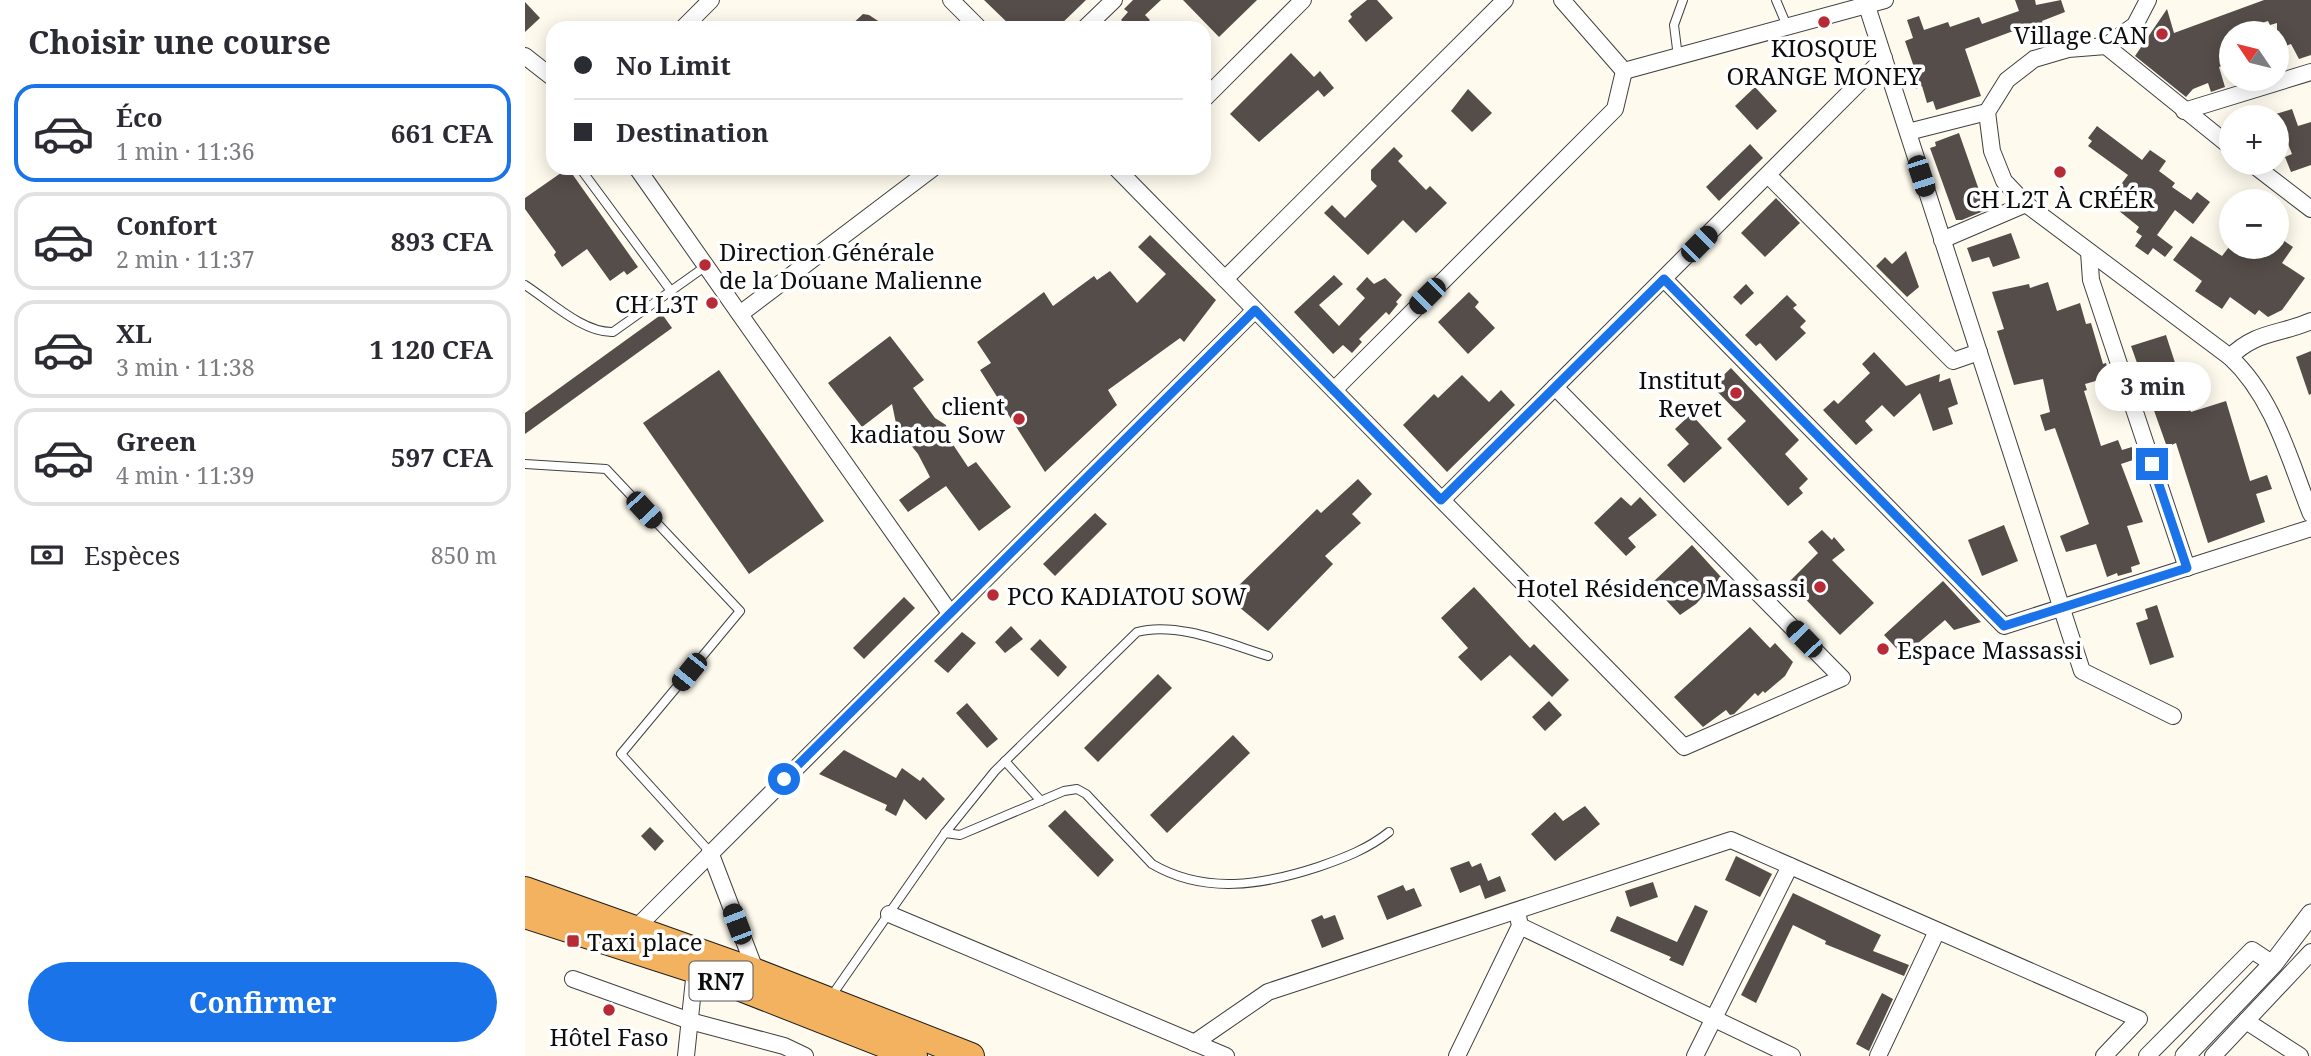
<!DOCTYPE html>
<html lang="fr">
<meta charset="utf-8">
<style>
:root{--surface:#fff;--page:#f2f2f3;--text:#2b2b33;--muted:#7c7c81;--line:#e1e1e2;--accent:#1a73e8}
body{margin:0;font-family:"Noto Serif",serif;background:var(--page);color:var(--text);height:100vh;display:flex;flex-direction:column;font-size:26px;white-space:nowrap}
*{box-sizing:border-box;margin:0}
p{font-size:23px;color:var(--muted)}
.icon{flex:none;width:38px;height:38px;fill:none;stroke:currentColor;stroke-width:2;stroke-linecap:round;stroke-linejoin:round}
.map{position:relative;flex:1;overflow:hidden}
.side{display:flex;flex-direction:column;background:var(--surface);width:525px}
.side>*{flex:none}
.hud{position:absolute;left:21px;top:21px;width:665px;height:154px;border-radius:21px;box-shadow:0 4px 18px #0003;display:grid;align-content:center;height:154px;padding:0 28px;background:var(--surface)}
.needle{width:46px;rotate:305deg}
.tools{position:absolute;left:1694px;top:21px;display:grid;gap:14px}
.tools a{display:grid;place-items:center;width:70px;height:70px;border-radius:50%;background:var(--surface);box-shadow:0 4px 18px #0003;font-size:35px}
.end{position:absolute;width:32px;height:32px;margin:-16px;border:9px solid #1a73e8;background:#fff;box-shadow:0 0 0 4px #fff}
.from{border-radius:50%}
.bubble{position:absolute;height:49px;border-radius:24px;background:var(--surface);box-shadow:0 4px 18px #0003;font-size:23px;font-weight:700;line-height:49px;text-align:center}
.car{position:absolute;width:21px;height:42px;margin:-21px -10px;border-radius:9px;box-shadow:0 0 5px 2px #0007;background:linear-gradient(#222 24%,#8ab4d8 0 40%,#222 0 76%,#8ab4d8 0 86%,#222 0)}
.hud b{display:flex;align-items:center;gap:24px;height:66px;font-size:26px}
.hud b+b{border-top:2px solid var(--line)}
.hud i{width:18px;height:18px;background:var(--text)}
ul{padding:0;list-style:none}
li{display:flex;align-items:center;gap:21px;height:98px;margin:0 14px 10px;padding:0 14px;border:4px solid var(--line);border-radius:21px}
li div{flex:1}
li b{display:block;font-size:26px}
li em{font-style:normal;font-weight:700}
li.active{border-color:var(--accent)}
li>.icon{width:63px;height:63px;stroke-width:1.5}
h2{padding:0 28px;font-size:32px;line-height:84px}
.pay{display:flex;align-items:center;gap:18px;height:77px;padding:0 28px;font-size:26px}
.pay p{margin-inline-start:auto}
.action{display:flex;gap:14px;margin-top:auto;padding:14px 28px}
.action a{flex:1;height:80px;border-radius:42px;background:var(--accent);color:#fff;font-size:28px;font-weight:700;line-height:80px;text-align:center}
main{display:flex;flex:1;min-height:0}
.map>svg:first-child{display:block}
</style>
<main>
<section class="side">
<h2>Choisir une course</h2>
<ul>
<li class="active"><svg class="icon" aria-label="car" viewBox="0 0 24 24"><path d="M5 17H2v-5l4-1 3-4h7l3 4 3 1v5h-3M9 17h6M6 11h13"/><circle cx="7" cy="17" r="2"/><circle cx="17" cy="17" r="2"/></svg><div><b>Éco</b><p>1 min · 11:36</p></div><em>661 CFA</em></li>
<li><svg class="icon" aria-label="car" viewBox="0 0 24 24"><path d="M5 17H2v-5l4-1 3-4h7l3 4 3 1v5h-3M9 17h6M6 11h13"/><circle cx="7" cy="17" r="2"/><circle cx="17" cy="17" r="2"/></svg><div><b>Confort</b><p>2 min · 11:37</p></div><em>893 CFA</em></li>
<li><svg class="icon" aria-label="car" viewBox="0 0 24 24"><path d="M5 17H2v-5l4-1 3-4h7l3 4 3 1v5h-3M9 17h6M6 11h13"/><circle cx="7" cy="17" r="2"/><circle cx="17" cy="17" r="2"/></svg><div><b>XL</b><p>3 min · 11:38</p></div><em>1 120 CFA</em></li>
<li><svg class="icon" aria-label="car" viewBox="0 0 24 24"><path d="M5 17H2v-5l4-1 3-4h7l3 4 3 1v5h-3M9 17h6M6 11h13"/><circle cx="7" cy="17" r="2"/><circle cx="17" cy="17" r="2"/></svg><div><b>Green</b><p>4 min · 11:39</p></div><em>597 CFA</em></li>
</ul>
<div class="pay"><svg class="icon" aria-label="cash" viewBox="0 0 24 24"><path d="M3 7h18v10H3z"/><circle cx="12" cy="12" r="2"/></svg>Espèces<p>850 m</p></div>
<div class="action"><a>Confirmer</a></div>
</section>
<div class="map">
<svg width="1786" height="1056" viewBox="0 0 1786 1056">
<rect width="100%" height="100%" fill="#fefaed"/>
<g fill="#554d49">
<polygon points="459,0 561,0 532,28 488,28"/>
<polygon points="608,0 636,0 620,15 625,20 617,28 606,28 596,20 603,12 599,9"/>
<polygon points="658,0 732,0 694,37"/>
<polygon points="842,0 852,0 868,18 841,42 823,21 827,17 825,14"/>
<polygon points="1490,0 1510,0 1511,5 1536,0 1540,12 1517,21 1518,24 1501,30 1499,27 1440,49 1456,96 1411,110 1408,101 1402,103 1397,86 1391,89 1386,74 1391,73 1380,41 1388,38 1382,20 1394,16 1399,30 1423,22 1425,27 1454,17 1457,24 1494,11"/>
<polygon points="1739,0 1786,0 1786,55 1774,59 1766,44 1752,49 1752,23 1745,25 1743,21 1706,33 1706,63 1694,67 1700,87 1686,92 1683,83 1668,89 1661,97 1610,56 1642,9 1649,33"/>
<polygon points="0,2 15,18 0,32"/>
<polygon points="338,14 344,15 364,28 323,28"/>
<polygon points="766,53 789,77 795,71 809,88 799,97 793,90 734,142 705,114"/>
<polygon points="1230,87 1252,111 1232,130 1210,106"/>
<polygon points="943,89 967,113 947,132 926,111"/>
<polygon points="1767,109 1773,126 1786,122 1786,165 1766,172 1760,157 1767,154 1751,114"/>
<polygon points="1572,126 1617,160 1625,150 1641,161 1634,171 1650,183 1647,187 1666,200 1672,192 1685,202 1668,224 1650,210 1632,235 1648,247 1640,257 1628,248 1623,255 1610,246 1617,236 1611,232 1614,227 1583,202 1603,175 1563,146 1567,141 1563,138"/>
<polygon points="1434,133 1461,210 1437,220 1431,220 1405,148 1411,146 1410,142"/>
<polygon points="1225,144 1238,158 1194,201 1181,187"/>
<polygon points="869,147 878,156 873,161 901,190 905,186 922,203 891,233 878,220 843,255 799,213 807,205 820,218 852,186 846,180 846,170"/>
<polygon points="43,168 113,267 102,275 99,271 85,281 62,249 37,267 29,255 31,252 0,209 0,198"/>
<polygon points="1251,198 1275,223 1240,257 1216,233"/>
<polygon points="1486,233 1495,258 1468,267 1464,257 1447,262 1442,248"/>
<polygon points="625,235 691,300 659,342 655,338 583,390 592,405 520,472 455,370 466,363 452,342 519,292 528,306 569,276 572,280 585,271 612,303 641,274 613,247"/>
<polygon points="1666,236 1697,256 1704,247 1752,247 1752,236 1768,247 1757,263 1780,278 1757,310 1743,317 1734,310 1730,315 1705,297 1697,309 1670,291 1677,281 1648,260"/>
<polygon points="1381,251 1394,287 1382,297 1351,266 1360,257 1367,264"/>
<polygon points="809,275 818,284 794,305 814,326 840,298 831,289 842,277 849,284 860,278 877,295 871,302 873,304 864,315 861,312 834,339 837,342 827,353 818,345 808,354 769,312"/>
<polygon points="1523,282 1532,311 1555,303 1561,324 1566,323 1578,364 1581,363 1585,377 1560,384 1562,390 1559,391 1576,446 1593,440 1597,450 1607,447 1611,459 1596,464 1618,522 1602,526 1615,564 1606,567 1607,572 1593,576 1592,573 1582,577 1571,544 1541,552 1535,536 1564,524 1530,428 1520,431 1515,415 1525,412 1518,379 1489,385 1472,331 1479,329 1467,292 1504,284 1505,288"/>
<polygon points="1221,284 1229,293 1216,305 1208,297"/>
<polygon points="944,292 954,302 950,307 970,328 943,354 913,322"/>
<polygon points="1262,295 1272,305 1268,308 1281,321 1275,327 1281,333 1251,361 1235,343 1231,346 1220,335"/>
<polygon points="137,314 147,328 0,434 0,413"/>
<polygon points="1641,335 1666,412 1701,401 1725,481 1742,475 1747,489 1731,494 1740,522 1683,543 1651,443 1642,447 1606,346"/>
<polygon points="365,336 399,380 388,388 410,418 421,425 423,437 443,467 451,462 486,507 454,531 421,486 383,512 374,500 405,477 393,454 372,428 367,404 337,427 303,383"/>
<polygon points="1786,351 1786,394 1784,395 1771,357"/>
<polygon points="1349,352 1381,386 1415,374 1414,382 1425,378 1433,404 1423,408 1428,424 1408,431 1395,393 1369,417 1357,405 1340,421 1348,430 1331,445 1298,410 1309,400 1313,404 1345,373 1337,364"/>
<polygon points="1206,368 1274,440 1260,454 1283,479 1274,488 1278,493 1263,506 1202,439 1221,421 1187,386"/>
<polygon points="194,370 299,521 224,574 118,423"/>
<polygon points="937,375 964,402 976,390 990,405 922,472 878,425 909,394 913,398"/>
<polygon points="1166,414 1197,448 1159,483 1142,465 1164,444 1150,429"/>
<polygon points="833,479 847,494 827,514 836,523 800,556 808,564 743,631 702,597 792,509 796,513"/>
<polygon points="1096,497 1106,506 1115,497 1132,515 1103,538 1111,547 1101,556 1069,523"/>
<polygon points="570,513 582,524 530,576 518,564"/>
<polygon points="1479,525 1493,561 1457,576 1443,540"/>
<polygon points="1297,530 1307,540 1309,537 1320,550 1307,560 1349,603 1315,635 1264,582 1293,553 1283,542"/>
<polygon points="1167,545 1196,577 1171,604 1155,615 1126,584"/>
<polygon points="1418,581 1456,622 1429,630 1420,620 1385,650 1379,644 1373,650 1359,635"/>
<polygon points="949,587 1005,648 1009,644 1044,680 1027,697 985,655 956,681 933,657 943,648 916,618"/>
<polygon points="379,597 390,608 339,659 328,648"/>
<polygon points="1632,605 1649,657 1625,665 1611,623 1623,619 1620,609"/>
<polygon points="486,626 498,639 480,653 470,642"/>
<polygon points="1225,627 1245,648 1250,643 1268,662 1260,676 1240,693 1238,691 1233,696 1230,693 1209,714 1205,715 1201,710 1178,727 1149,697"/>
<polygon points="437,632 451,643 423,673 409,661"/>
<polygon points="515,639 542,667 533,677 505,649"/>
<polygon points="633,674 647,688 573,762 559,748"/>
<polygon points="1024,701 1037,715 1020,731 1007,717"/>
<polygon points="442,703 473,739 462,748 431,713"/>
<polygon points="708,735 725,753 642,833 625,815"/>
<polygon points="319,750 371,778 377,768 395,781 398,777 420,799 401,820 379,799 371,816 360,810 362,805 294,774"/>
<polygon points="1060,806 1075,824 1030,861 1006,834 1030,812 1038,821"/>
<polygon points="540,810 589,860 573,877 523,826"/>
<polygon points="125,827 139,841 130,851 116,836"/>
<polygon points="1211,856 1247,874 1235,897 1200,880"/>
<polygon points="944,861 947,867 956,863 963,881 975,876 981,891 960,899 955,885 935,893 925,868"/>
<polygon points="1128,882 1133,897 1105,907 1100,891"/>
<polygon points="878,885 881,891 889,888 897,906 862,920 852,896"/>
<polygon points="1268,893 1356,935 1348,951 1384,965 1379,976 1300,944 1301,941 1268,925 1231,1003 1216,995"/>
<polygon points="1170,905 1183,911 1158,966 1144,960 1146,957 1085,931 1092,916 1152,942"/>
<polygon points="797,915 799,919 810,915 819,939 797,948 786,920"/>
<polygon points="1357,993 1368,999 1344,1051 1331,1044"/>
</g>
<g fill="none" stroke-linecap="round" stroke-linejoin="round">
<g stroke="#404040" stroke-width="10">
<g id="service">
<polyline points="1251,0 1262,26"/>
<polyline points="1153,57 1149,25 1158,0"/>
<polyline points="55,168 146,291"/>
<path d="M0,285c25,16 58,48 88,47l93,-66"/>
<polyline points="0,464 81,469 215,611 96,754 185,852"/>
<polyline points="480,761 516,801"/>
<path d="M420,833l15,2 104,-44 13,-2 9,5 66,70c53,31 111,21 166,3 26,-9 50,-18 71,-35"/>
<path d="M305,998l115,-165 50,-62 142,-139c40,-11 92,12 131,24"/>
</g>
</g>
<g stroke="#404040" stroke-width="18">
<g id="minor">
<polyline points="426,0 454,28"/>
<polyline points="1037,0 1099,71"/>
<polyline points="1340,0 1557,671 1648,716"/>
<path d="M1623,0l-13,25 -29,21 -38,3 -34,10 -27,21 -20,32 5,39 12,30 22,23 204,153c44,41 59,102 81,157"/>
<polyline points="158,28 186,0"/>
<polyline points="560,28 589,0"/>
<polyline points="1581,46 1706,147"/>
<polyline points="0,56 28,78"/>
<polyline points="1099,71 1360,0"/>
<polyline points="679,99 778,0"/>
<polyline points="1659,111 1786,72"/>
<polyline points="1383,132 1462,112"/>
<polyline points="1726,163 1786,209"/>
<polyline points="112,168 425,613"/>
<polyline points="591,168 1159,747 1317,678 1030,387"/>
<polyline points="1243,175 1428,361 1454,352"/>
<polyline points="1417,240 1501,204"/>
<polyline points="1564,252 1566,280 1662,568"/>
<polyline points="700,279 980,0"/>
<polyline points="1139,279 1479,626 1786,528"/>
<polyline points="215,314 408,168"/>
<path d="M1705,357c26,-26 49,-22 81,-36"/>
<polyline points="809,390 1090,109 1099,71"/>
<polyline points="917,500 1359,58"/>
<polyline points="185,852 231,972"/>
<polyline points="364,914 701,1056"/>
<polyline points="995,926 1267,1056"/>
<polyline points="110,929 730,310"/>
<polyline points="48,979 165,1021 259,1046 280,1056"/>
<polyline points="1721,1021 1775,1056"/>
<polyline points="669,1043 743,992 1206,840 1614,1019 1579,1056"/>
<polyline points="161,1056 170,970"/>
<polyline points="932,1056 995,926 993,916"/>
<polyline points="1170,1056 1265,866"/>
<polyline points="1353,1056 1412,931"/>
<polyline points="1622,1056 1727,950 1748,964"/>
<polyline points="1688,1056 1786,952"/>
</g>
</g>
<g stroke="#404040" stroke-width="21">
<polyline id="tertiary" points="1660,1056 1748,964 1786,914"/>
</g>
<g stroke="#1e1e1e" stroke-width="28">
<g id="trunk">
<polyline points="0,890 231,972 446,1056"/>
<polyline points="0,915 170,970 389,1056"/>
</g>
</g>
<use href="#service" stroke="#fff" stroke-width="8"/>
<use href="#minor" stroke="#fff" stroke-width="16"/>
<use href="#tertiary" stroke="#fff" stroke-width="19"/>
<use href="#trunk" stroke="#f2b260" stroke-width="26"/>
</g>
<g fill="none" stroke-linecap="round" stroke-linejoin="round">
<polyline stroke="#1a73e8" stroke-width="9" points="259,779 730,310 916,500 1139,279 1479,626 1662,568 1627,464"/>
</g>
<g fill="#b82a36" stroke="#fff" stroke-width="2.5">
<circle cx="1299" cy="22" r="7"/>
<circle cx="1637" cy="34" r="7"/>
<circle cx="1535" cy="172" r="7"/>
<circle cx="180" cy="265" r="7"/>
<circle cx="187" cy="303" r="7"/>
<circle cx="1211" cy="393" r="7"/>
<circle cx="494" cy="419" r="7"/>
<circle cx="1295" cy="587" r="7"/>
<circle cx="468" cy="595" r="7"/>
<circle cx="1358" cy="649" r="7"/>
<rect x="41" y="934" width="14" height="14" rx="3.5"/>
<circle cx="84" cy="1010" r="7"/>
</g>
<g text-anchor="middle" dominant-baseline="central" stroke-width="7" stroke-linejoin="round" paint-order="stroke">
<rect fill="#fff" stroke="#565656" stroke-width="2" x="164.5" y="961.5" width="63" height="39" rx="5"/>
<g font-size="23" font-weight="bold" fill="#0d0d0d">
<text x="196" y="981">RN7</text>
</g>
<g font-size="24" fill="#0d0d0d" stroke="#fff" text-anchor="end">
<text x="1623" y="34">Village CAN</text>
<text x="1299" y="47" text-anchor="middle">KIOSQUE<tspan x="1299" dy="28">ORANGE MONEY</tspan></text>
<text x="1535" y="198" text-anchor="middle">CH L2T À CRÉÉR</text>
<text x="194" y="251" text-anchor="start">Direction Générale<tspan x="194" dy="28">de la Douane Malienne</tspan></text>
<text x="173" y="303">CH L3T</text>
<text x="1197" y="379">Institut<tspan x="1197" dy="28">Revet</tspan></text>
<text x="480" y="405">client<tspan x="480" dy="28">kadiatou Sow</tspan></text>
<text x="1281" y="587">Hotel Résidence Massassi</text>
<text x="482" y="595" text-anchor="start">PCO KADIATOU SOW</text>
<text x="1372" y="649" text-anchor="start">Espace Massassi</text>
<text x="62" y="941" text-anchor="start">Taxi place</text>
<text x="84" y="1036" text-anchor="middle">Hôtel Faso</text>
</g>
</g>
</svg>
<div class="tools">
<a><svg class="needle" viewBox="-14 -14 28 28"><path d="M0-13l5 13h-10z" fill="#e53935"/><path d="M0 13l5-13h-10z" fill="#7c7c81"/></svg></a>
<a>+</a>
<a>−</a>
</div>
<i class="end from" style="left:259px;top:779px"></i>
<i class="end" style="left:1627px;top:464px"></i>
<div class="bubble" style="left:1570px;top:362px;width:116px">3 min</div>
<i class="car" style="left:1396px;top:176px;rotate:162deg"></i>
<i class="car" style="left:1174px;top:244px;rotate:45deg"></i>
<i class="car" style="left:902px;top:296px;rotate:225deg"></i>
<i class="car" style="left:119px;top:510px;rotate:137deg"></i>
<i class="car" style="left:1279px;top:639px;rotate:316deg"></i>
<i class="car" style="left:164px;top:672px;rotate:219deg"></i>
<i class="car" style="left:212px;top:924px;rotate:339deg"></i>
<div class="hud">
<b><i class="from"></i>No Limit</b>
<b><i></i>Destination</b>
</div>
</div>
</main>
